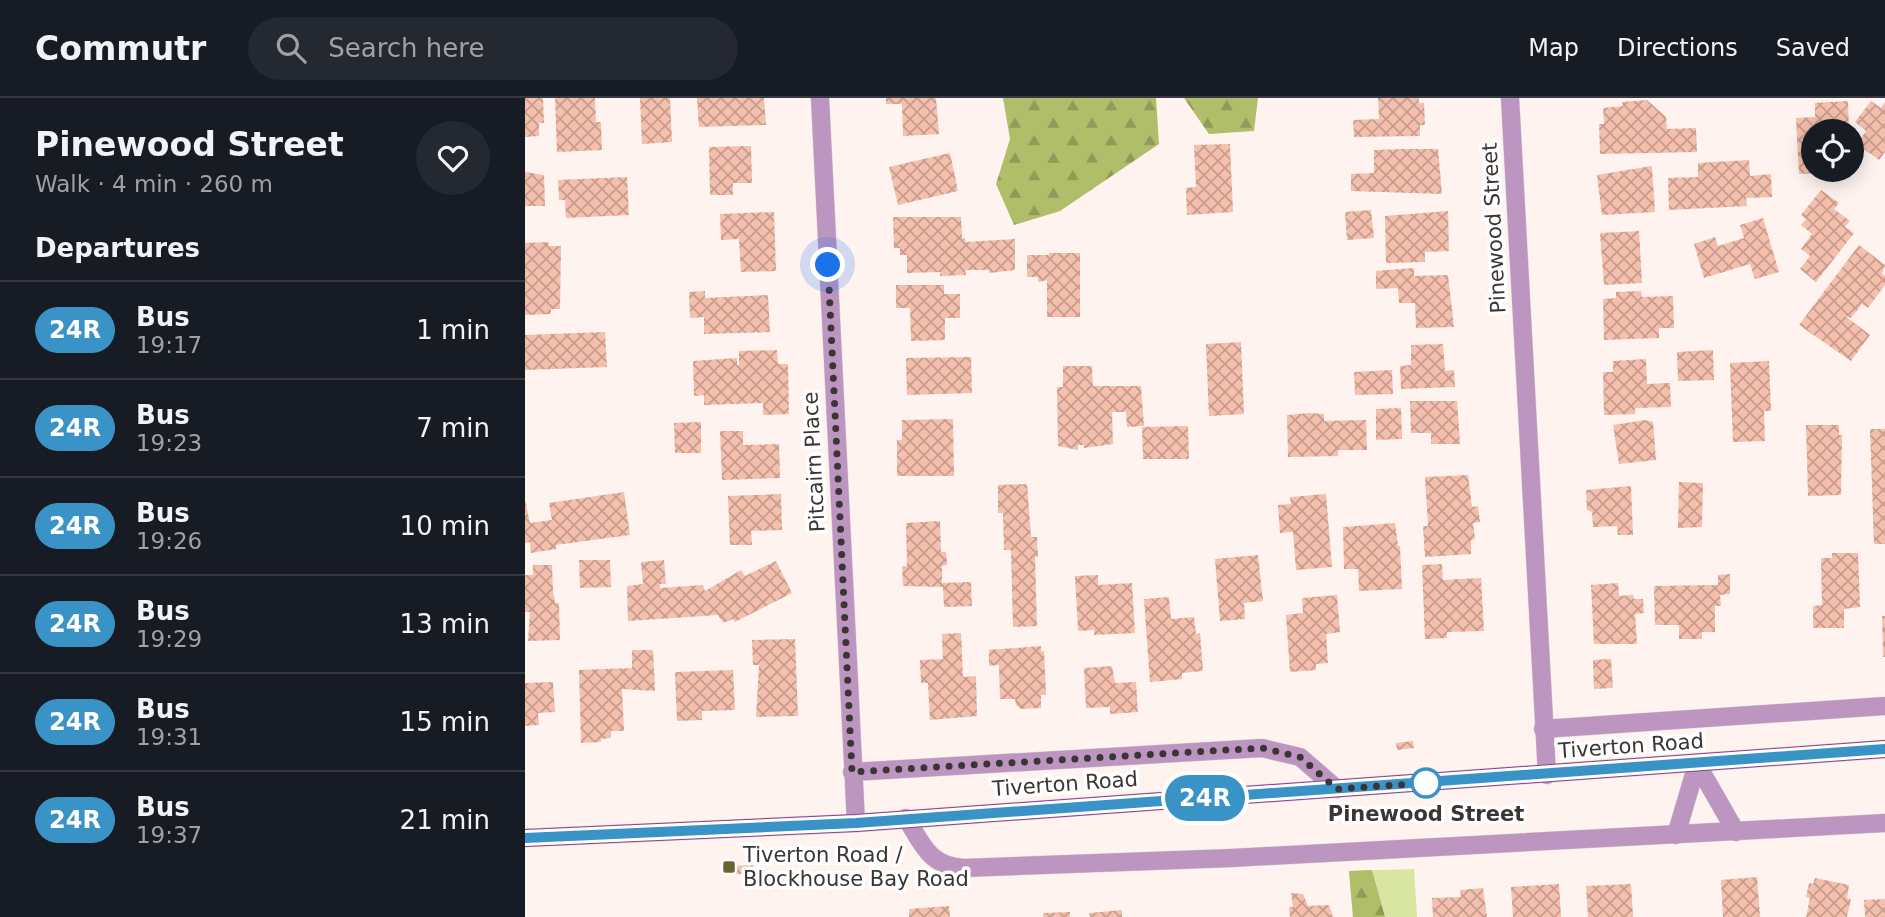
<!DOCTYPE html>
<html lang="en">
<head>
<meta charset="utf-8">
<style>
	:root { --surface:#171b24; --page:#242831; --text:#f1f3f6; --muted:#9ea1a6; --line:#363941 }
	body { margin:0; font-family:"DejaVu Sans",sans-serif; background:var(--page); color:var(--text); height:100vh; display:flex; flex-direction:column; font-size:26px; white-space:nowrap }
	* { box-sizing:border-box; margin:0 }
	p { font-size:23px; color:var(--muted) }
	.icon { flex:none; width:38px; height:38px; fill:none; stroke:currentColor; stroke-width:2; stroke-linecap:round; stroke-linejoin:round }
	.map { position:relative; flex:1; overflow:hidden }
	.panel { display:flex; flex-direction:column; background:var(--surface); width:525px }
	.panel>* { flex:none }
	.badge { padding:0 14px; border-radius:23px; font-size:24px; line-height:46px }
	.fabs { position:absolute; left:1276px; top:21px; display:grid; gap:14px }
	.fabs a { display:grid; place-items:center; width:63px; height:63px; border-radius:50%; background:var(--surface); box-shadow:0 4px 18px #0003; font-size:35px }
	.you { position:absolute; width:35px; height:35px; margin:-18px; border:5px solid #fff; border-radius:50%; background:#1a73e8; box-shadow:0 0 0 10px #1a73e833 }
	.map>.badge { position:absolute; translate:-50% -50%; box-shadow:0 0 0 4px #fff }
	h2 { padding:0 35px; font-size:26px; line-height:63px }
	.round { display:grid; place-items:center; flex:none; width:74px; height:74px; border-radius:37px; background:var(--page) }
	.overview { display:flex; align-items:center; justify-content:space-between; height:119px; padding:0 35px }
	h1 { font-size:33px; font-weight:700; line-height:52px }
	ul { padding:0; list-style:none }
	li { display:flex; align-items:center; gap:21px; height:98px; padding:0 35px; border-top:2px solid var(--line) }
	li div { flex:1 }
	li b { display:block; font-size:26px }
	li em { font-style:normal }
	li .badge { min-width:77px; font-weight:700; text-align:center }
	header { display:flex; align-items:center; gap:42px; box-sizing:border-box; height:98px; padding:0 35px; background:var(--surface); border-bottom:2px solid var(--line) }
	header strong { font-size:33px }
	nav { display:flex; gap:38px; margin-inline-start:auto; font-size:24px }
	.search { width:490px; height:63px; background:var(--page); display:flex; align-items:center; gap:18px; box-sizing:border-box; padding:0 24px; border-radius:38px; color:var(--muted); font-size:26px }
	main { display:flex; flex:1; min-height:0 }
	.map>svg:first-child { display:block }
	.green { fill:#d9e5a3 }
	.forest { fill:url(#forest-firs) }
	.building { fill:url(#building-cross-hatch) }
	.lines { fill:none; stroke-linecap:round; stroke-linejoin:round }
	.service-casing { stroke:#dbd1ce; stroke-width:19 }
	.minor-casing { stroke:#dbd1ce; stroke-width:19 }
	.primary-casing { stroke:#dbd1ce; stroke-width:19 }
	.service { stroke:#bd95c1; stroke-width:18 }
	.minor { stroke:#bd95c1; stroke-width:18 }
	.primary { stroke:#884091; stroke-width:18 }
	.line-casing { stroke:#fff; stroke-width:16 }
	.line { stroke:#3a93c7; stroke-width:10 }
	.walk { stroke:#3b3635; stroke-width:7; stroke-dasharray:0 12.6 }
	.stop-dot { fill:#fff; stroke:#3a93c7; stroke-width:3.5 }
	.poi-dot { fill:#6b622f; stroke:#fff; stroke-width:2.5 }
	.labels { text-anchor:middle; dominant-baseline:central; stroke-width:7; stroke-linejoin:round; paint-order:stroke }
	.street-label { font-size:21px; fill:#3b3635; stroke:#fff }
	.stop-label { font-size:21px; font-weight:bold; fill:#3b3635; stroke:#fff }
	.poi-label { font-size:21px; fill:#3b3635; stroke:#fff; text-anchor:start }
</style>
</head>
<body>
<header>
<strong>Commutr</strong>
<div class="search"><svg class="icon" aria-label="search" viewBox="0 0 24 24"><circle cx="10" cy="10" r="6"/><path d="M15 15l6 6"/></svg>Search here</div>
<nav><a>Map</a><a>Directions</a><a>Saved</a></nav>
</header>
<main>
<section class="panel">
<div class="overview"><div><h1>Pinewood Street</h1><p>Walk · 4 min · 260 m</p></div><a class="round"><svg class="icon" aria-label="heart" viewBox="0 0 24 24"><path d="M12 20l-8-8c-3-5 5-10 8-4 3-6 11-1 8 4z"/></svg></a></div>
<h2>Departures</h2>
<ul>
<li><span class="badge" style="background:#3a93c7;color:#fff">24R</span><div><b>Bus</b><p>19:17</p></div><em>1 min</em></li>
<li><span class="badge" style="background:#3a93c7;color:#fff">24R</span><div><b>Bus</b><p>19:23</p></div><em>7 min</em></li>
<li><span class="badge" style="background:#3a93c7;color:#fff">24R</span><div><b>Bus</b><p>19:26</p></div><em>10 min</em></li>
<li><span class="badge" style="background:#3a93c7;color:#fff">24R</span><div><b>Bus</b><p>19:29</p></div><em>13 min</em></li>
<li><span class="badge" style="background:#3a93c7;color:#fff">24R</span><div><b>Bus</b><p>19:31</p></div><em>15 min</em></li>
<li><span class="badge" style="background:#3a93c7;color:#fff">24R</span><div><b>Bus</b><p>19:37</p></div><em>21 min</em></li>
</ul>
</section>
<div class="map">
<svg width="1360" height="819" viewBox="0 0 1360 819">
	<defs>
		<pattern id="forest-firs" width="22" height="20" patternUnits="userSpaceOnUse" patternTransform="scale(1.75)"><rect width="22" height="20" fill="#b0be69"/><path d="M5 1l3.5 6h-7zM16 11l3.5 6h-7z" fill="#909b57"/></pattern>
		<pattern id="building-cross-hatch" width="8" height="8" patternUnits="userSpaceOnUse" patternTransform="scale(1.75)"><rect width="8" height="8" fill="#f4bfac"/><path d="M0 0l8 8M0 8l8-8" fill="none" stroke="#c79c8d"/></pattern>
	</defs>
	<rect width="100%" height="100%" fill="#fef3ef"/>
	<!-- green -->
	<path class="green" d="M889,771L892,819H828L824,773Z"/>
	<!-- forest -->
	<path class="forest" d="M478,0H631L634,46L535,113L489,127L471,86L485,41Z
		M659,0H733L729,33L684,36Z
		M847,772L860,819H828L824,773Z"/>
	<!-- building -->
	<path class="building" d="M0,0H18L19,25H14V38L0,39Z
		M30,0H70L71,24H76L77,52L32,54Z
		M115,0H145L147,44L117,46Z
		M172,0H239L241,27L174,29Z
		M361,0H411L414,36L378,38L377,6H361Z
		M853,0H894V5H899L900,27H895V38L829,39L828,22L854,21Z
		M1122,2L1141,19L1142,31L1171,30L1172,54L1075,56L1074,26H1079L1078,10L1098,8L1097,4Z
		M1323,3L1324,33H1288V72H1293V75L1274,76L1271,20L1290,19V5Z
		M1346,3L1356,10L1360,4V54L1354,62L1332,46L1341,33L1330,24Z
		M705,46L708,114L662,117L661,90L671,89L669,47Z
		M226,48L227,85H208V97H185L184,49Z
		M879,51H913L917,96L826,93V76L849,75V52Z
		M425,55L433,93L373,107L364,69Z
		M1224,62L1225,78L1246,76L1247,99L1221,100L1222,108L1144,112L1143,80L1173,79V65Z
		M1127,68L1130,114L1077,117L1072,77Z
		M0,74L19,77L20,108H0Z
		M102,79L104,117L41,120L40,102H34L33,82Z
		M1296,92L1314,105L1309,111L1325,123L1320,129L1329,135L1291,184L1275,171L1285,158L1276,151L1287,136L1276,127L1281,121L1276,117Z
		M846,112L849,140L822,142L820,114Z
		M923,113L924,153L900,154V164L861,165L860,118Z
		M249,114L251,173L216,174L214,141L196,142L195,116Z
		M368,119H436L437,140H440L441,144L490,141V172L464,175V172H440L441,177L415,178V174L382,175V157H375V150H369Z
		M1238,120L1254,174L1230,181L1225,166L1179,180L1169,146L1190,139L1193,148L1219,140L1215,127Z
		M1114,133L1117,185L1079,187L1075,135Z
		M23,144L24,148H36L35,211H26V216L0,217V145Z
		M1334,147L1360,167L1357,176L1360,178V187L1343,210L1337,206L1326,220L1319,217L1345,237L1326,263L1274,227Z
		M524,155H555V219H522V182L513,184V179H502V157H524Z
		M889,170V178L923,177L929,229L891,230L890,205H874L873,190L851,191V173Z
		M371,187H419V196H435V220H420V242L386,243L385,210H371Z
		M180,193V200L243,197L245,234L179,236V219L165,220L164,194Z
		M1116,193L1117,199L1148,198L1149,230H1134V240L1079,242L1078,201L1091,200V194Z
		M80,234L82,269L0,272V237Z
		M716,244L719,316L684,318L681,246Z
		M918,246L920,273L929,272L930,289L876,291L875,268L886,267V247Z
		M252,252L253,266H263L264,316L238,317V305L179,307V297L169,298L168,263L212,260V267H214V253Z
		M1188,252L1189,282L1153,283L1152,254Z
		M446,259L447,295L382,297L381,260Z
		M1121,261L1122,286L1145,285L1146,309L1110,310V316L1079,317L1078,274H1088V263Z
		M1244,263L1246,313H1239L1240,343L1208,344L1205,265Z
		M538,268H567L568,288H616L619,328L602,329L601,314H587L588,346L559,350V347H553V352L533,348L532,289H538Z
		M867,272L868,296L830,297L829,274Z
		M885,303H932L935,346H906V335H886Z
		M876,310L877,341L851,342V311Z
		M784,315L799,316V323L841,322L842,352H813V358L763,359L762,317Z
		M428,321L429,378H372V342H377V322Z
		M1120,322L1128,324L1131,362L1094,366L1088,327Z
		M176,324V355H150L149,325Z
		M1281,327H1314V337H1317L1316,397L1283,398Z
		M663,328L664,361H618L617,329Z
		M1345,331H1360V446H1349Z
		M195,333H218V347L254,346L255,380L197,382Z
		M943,377L947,409L953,408L955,424L948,425L950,441L946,442V456L900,459L898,428H903L900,379Z
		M1154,384L1178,385L1177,429L1153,430Z
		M502,386L506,439H512L513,459H510L512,528L488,529L486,452H479L478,415H473V387Z
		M1106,388L1108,437H1093L1092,428L1068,429L1067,414L1062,412L1061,392Z
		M99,394L105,437L31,447V451L6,455L5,444L0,445V402L5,425L27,422L24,405Z
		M256,396L257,432L226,433L227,447H205L203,398Z
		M801,396L807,469L771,472L768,434L755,435L753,407L766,406L765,399Z
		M415,423L416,454H421L422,467L417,468V485L446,484L447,508L419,509L418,489L378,488L377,468H382L381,425Z
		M870,425L873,448H875L877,491L834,493L833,471H819L818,429Z
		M1307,455H1333L1335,509L1319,511V530H1288V508L1297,507L1296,460H1307Z
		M733,457L738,503L719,505L720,521L695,523L690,461Z
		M54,462H85L86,489L55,490Z
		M139,462L141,486H135V490L178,487L180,493L216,472L220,478L251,463L267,495L210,524L208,521L198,525L193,517L103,523L102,488L118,486L116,464Z
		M917,466L918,482L956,480L959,533L922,534V540L900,541L897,467Z
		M8,467H27L28,493L30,505H34L35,542L3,543L5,514H0V477H8Z
		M1205,476V496L1195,497L1196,508H1190V534H1177V541H1154V527H1130L1129,488L1193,487V477Z
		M573,477V487L607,485L610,535L569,537V532L553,533L550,478Z
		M1093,485L1094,498L1108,497L1109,501H1118L1119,515L1110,516L1112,546H1069L1066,487Z
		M812,497L815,534L801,536L803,565L791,566V572L765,574L761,517L778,515L777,500Z
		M644,499L646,521L669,519L671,536L675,535L678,573L657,575V581L625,584L619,501Z
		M1357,518H1360V559H1358Z
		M436,535L438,579L451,578L452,618L405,622L403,585H396L395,562L418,561L417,536Z
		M270,541L273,618L231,619L234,567H228L227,542Z
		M516,548V554L519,553L521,597H516V610L496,611L491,607L490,601H475L474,567L464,568V552Z
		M107,552H128L130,593L97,591L99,633H86V640L76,641V644L56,645L54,572L107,570Z
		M1086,561L1088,590L1069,591L1068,562Z
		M587,568L590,585L611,584L613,614L585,616V609L561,610L559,570Z
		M208,572L210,612L177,613V622L152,623L150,574Z
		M28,584L30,614L13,615L14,627L0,628V585Z
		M888,643L889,650L872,652L871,645Z
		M228,767L229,776H210V768Z
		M1232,779L1235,819H1198L1196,782Z
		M1290,780L1324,787L1322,800L1326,801L1322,819H1281L1285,800L1281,799L1284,785L1288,786Z
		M1034,786L1036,819H988L986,789Z
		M1106,786L1108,819H1063L1061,788Z
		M958,790L962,819H908L907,800L936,799L935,792Z
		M766,795L778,796L783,808L804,807L808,819H765L764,809H768Z
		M1360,801V819H1340L1339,802Z
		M424,808L425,819H384V811Z
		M597,812V819H565L564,815Z
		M545,814V819H518V815Z"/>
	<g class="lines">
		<defs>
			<path id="service" d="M1018,631L1360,608
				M1172,666L1211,734
				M327,674L737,650L775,659L812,691
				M381,720C398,747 404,768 439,770L707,760L1360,725
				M1151,737L1172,666"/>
			<path id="minor" d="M295,0L331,725
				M985,0L1022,677"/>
			<path id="primary" d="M0,740L331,725L1360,651"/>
		</defs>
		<!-- service casing -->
		<use href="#service" class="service-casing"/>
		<!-- minor casing -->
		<use href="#minor" class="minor-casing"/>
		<!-- primary casing -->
		<use href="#primary" class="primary-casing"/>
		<!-- service -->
		<use href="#service" class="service"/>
		<!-- minor -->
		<use href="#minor" class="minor"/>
		<!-- primary -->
		<use href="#primary" class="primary"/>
	</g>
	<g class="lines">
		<defs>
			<path id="line" d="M0,740L331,725L1360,651"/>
		</defs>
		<!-- line casing -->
		<use href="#line" class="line-casing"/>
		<!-- line -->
		<use href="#line" class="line"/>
		<!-- walk -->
		<path class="walk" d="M303,167L327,674L737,650L775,659L812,691L901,685"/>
	</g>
	<!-- markers -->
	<circle class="stop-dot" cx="901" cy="685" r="14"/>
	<rect class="poi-dot" x="197" y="762" width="14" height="14" rx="3.5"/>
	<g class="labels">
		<!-- street labels -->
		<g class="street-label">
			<text transform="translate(969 130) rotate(-93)">Pinewood Street</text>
			<text transform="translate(289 364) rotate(-93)">Pitcairn Place</text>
			<text transform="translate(1106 648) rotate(-4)">Tiverton Road</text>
			<text transform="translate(540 686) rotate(-4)">Tiverton Road</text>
		</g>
		<!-- stop labels -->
		<g class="stop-label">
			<text x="901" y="716">Pinewood Street</text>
		</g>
		<!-- poi labels -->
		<g class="poi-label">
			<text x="218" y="757">Tiverton Road /<tspan x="218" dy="24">Blockhouse Bay Road</tspan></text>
		</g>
	</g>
</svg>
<div class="fabs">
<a><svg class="icon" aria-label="locate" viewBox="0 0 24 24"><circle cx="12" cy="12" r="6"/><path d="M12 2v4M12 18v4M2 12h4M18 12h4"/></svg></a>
</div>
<div class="you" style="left:303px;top:167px"></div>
<b class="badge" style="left:680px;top:700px;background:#3a93c7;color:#fff">24R</b>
</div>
</main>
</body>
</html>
